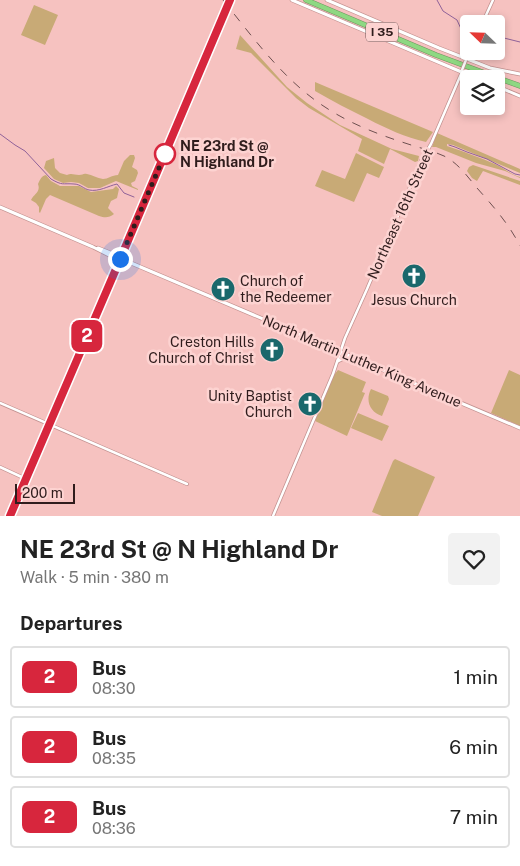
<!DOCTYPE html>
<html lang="en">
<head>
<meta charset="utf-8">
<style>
	:root { --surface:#fff; --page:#f2f2f2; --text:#222; --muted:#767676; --line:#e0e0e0 }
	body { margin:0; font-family:"Public Sans",sans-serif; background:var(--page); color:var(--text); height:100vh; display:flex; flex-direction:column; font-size:19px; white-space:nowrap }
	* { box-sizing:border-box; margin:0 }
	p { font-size:16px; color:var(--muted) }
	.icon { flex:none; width:28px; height:28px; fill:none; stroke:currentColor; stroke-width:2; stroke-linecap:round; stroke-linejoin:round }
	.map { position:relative; height:516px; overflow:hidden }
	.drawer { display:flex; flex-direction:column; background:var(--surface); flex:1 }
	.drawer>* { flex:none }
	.badge { padding:0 10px; border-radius:8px; font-size:18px; line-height:32px }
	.needle { width:32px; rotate:293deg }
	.fabs { position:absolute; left:460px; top:15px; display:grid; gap:10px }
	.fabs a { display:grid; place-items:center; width:45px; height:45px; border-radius:5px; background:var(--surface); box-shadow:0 2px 8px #0003; font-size:25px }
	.scale { position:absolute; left:15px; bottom:12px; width:60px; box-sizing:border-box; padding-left:5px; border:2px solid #2f1c1c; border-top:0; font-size:14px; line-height:18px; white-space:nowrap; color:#2f1c1c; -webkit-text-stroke:4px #fdd3d1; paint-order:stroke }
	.you { position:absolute; width:25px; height:25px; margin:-12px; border:4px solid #fff; border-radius:50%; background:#1a73e8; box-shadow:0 0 0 8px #1a73e833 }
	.map>.badge { position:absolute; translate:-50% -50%; box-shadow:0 0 0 2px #fff }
	h2 { padding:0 20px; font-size:19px; line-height:45px }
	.round { display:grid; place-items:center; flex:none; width:52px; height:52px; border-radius:5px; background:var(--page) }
	.headline { display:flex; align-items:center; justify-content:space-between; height:85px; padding:0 20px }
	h1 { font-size:24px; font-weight:700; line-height:38px }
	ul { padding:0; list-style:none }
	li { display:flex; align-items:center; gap:15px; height:62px; margin:0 10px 8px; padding:0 10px; border:2px solid var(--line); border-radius:5px }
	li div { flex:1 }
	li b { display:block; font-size:19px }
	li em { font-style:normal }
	li .badge { min-width:55px; font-weight:700; text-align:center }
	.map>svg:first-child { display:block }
	.green { fill:#c8aa76 }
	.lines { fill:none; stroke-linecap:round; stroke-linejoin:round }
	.stream { stroke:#906299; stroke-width:1 }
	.tertiary-casing { stroke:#c39290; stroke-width:4 }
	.secondary-casing { stroke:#c39290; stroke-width:4.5 }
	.primary-casing { stroke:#6d965e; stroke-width:5 }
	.motorway-casing { stroke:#6d965e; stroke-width:5.5 }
	.tertiary { stroke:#fff; stroke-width:2.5 }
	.secondary { stroke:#fff; stroke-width:3 }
	.primary { stroke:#bbe8b4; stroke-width:4 }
	.motorway { stroke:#8ed882; stroke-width:4.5 }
	.rail { stroke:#6e5050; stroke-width:1; stroke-dasharray:9 9; stroke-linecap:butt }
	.tertiary-bridge-casing { stroke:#c39290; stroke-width:4; stroke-linecap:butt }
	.primary-bridge-casing { stroke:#6d965e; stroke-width:5; stroke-linecap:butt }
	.tertiary-bridge { stroke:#fff; stroke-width:2.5 }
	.primary-bridge { stroke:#bbe8b4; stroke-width:4 }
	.line-casing { stroke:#fff; stroke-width:11 }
	.line { stroke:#d7263d; stroke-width:8 }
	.walk { stroke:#2f1c1c; stroke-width:5; stroke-dasharray:0 9 }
	.stop-dot { fill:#fff; stroke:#d7263d; stroke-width:2.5 }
	.labels { text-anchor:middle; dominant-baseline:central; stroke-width:5; stroke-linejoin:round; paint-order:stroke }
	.shield { fill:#fdd3d1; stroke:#6d5352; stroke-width:1 }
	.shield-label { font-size:12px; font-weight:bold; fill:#2f1c1c }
	.stop-label { font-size:14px; font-weight:bold; fill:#2f1c1c; stroke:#fdd3d1; text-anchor:start }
	.street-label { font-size:14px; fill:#2f1c1c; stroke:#fdd3d1 }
	.poi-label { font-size:14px; fill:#2f1c1c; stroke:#fdd3d1; text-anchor:end }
</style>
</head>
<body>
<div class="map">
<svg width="520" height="516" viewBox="0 0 520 516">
	<rect width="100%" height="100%" fill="#f6c2c0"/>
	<!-- green -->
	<path class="green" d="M34,5L58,15L45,45L21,35Z
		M240,35L287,87L307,103L340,125L392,149L419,156L418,161L415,162L390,149L384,164L358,151L362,139L309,108L296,98L251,53L236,49Z
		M315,82L433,132L426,142C405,137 387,129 368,119C350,110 332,101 315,91Z
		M437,133L520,169V173L453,145L447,144V146C462,151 481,158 495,164C504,168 511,175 520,177V178L505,171L476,163L436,147H432Z
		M356,153L384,167L379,178L367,173L354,202L315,186L322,170L345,179Z
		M130,155H134L135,158L132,167L137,170L138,173L135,181L131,183L132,186L138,189V190L116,181L100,188H88L79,183L71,182L63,183L54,179L44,168L46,161L54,158L55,168L60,173L67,175C72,173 74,175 79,175C83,175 83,173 87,174C92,175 97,178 103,179C108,179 112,175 118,175L124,161Z
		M473,165L520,181V185L483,171L477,181L472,178L467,171L469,167Z
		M46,175L51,181L60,186H79L91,192L113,189L116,186L119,189L117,198L111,201L108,208L114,214C109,218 105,218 99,216L50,195L46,199L40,213L39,212V207L36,203L31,200C34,194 41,192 38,184C40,180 41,176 46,175Z
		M338,370L366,382L362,392L365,393L347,436L315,421L334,375Z
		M509,370L520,375V426L491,413Z
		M371,389L388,396L389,399L382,416C370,412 365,401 371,389Z
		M358,413L389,426L382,441L351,428Z
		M395,459L435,477L418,516H382L372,512L393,461Z"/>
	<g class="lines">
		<!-- stream -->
		<path class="stream" d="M437,0L443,11L457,20L462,31L465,34L469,35
			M496,36L520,42
			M0,134L15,145L25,151L51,179C63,186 62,183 74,184C80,184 84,189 89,190C99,192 108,186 117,184L124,193L134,197
			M449,145L455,147L467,152L487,159L515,174L520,175"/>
		<defs>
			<path id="tertiary" d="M482,24L493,0
				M467,59L470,51
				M0,403L187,484
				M0,467L26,479
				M273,516L333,374L345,338L367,289L421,161L431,144L462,72"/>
			<path id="secondary" d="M292,0L478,79
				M327,0L439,48L480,64L490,68L520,74
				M496,86L520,96
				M0,207L93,247L117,259L124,260L520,428
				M98,248L118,256L120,259
				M338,361L348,356"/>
			<path id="primary" d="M10,516L119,262L224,12"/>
			<path id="motorway" d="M306,0L436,55L520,86"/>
		</defs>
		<!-- tertiary casing -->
		<use href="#tertiary" class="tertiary-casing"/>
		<!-- secondary casing -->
		<use href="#secondary" class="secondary-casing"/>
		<!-- primary casing -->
		<use href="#primary" class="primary-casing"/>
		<!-- motorway casing -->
		<use href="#motorway" class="motorway-casing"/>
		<!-- tertiary -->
		<use href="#tertiary" class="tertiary"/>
		<!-- secondary -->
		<use href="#secondary" class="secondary"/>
		<!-- primary -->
		<use href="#primary" class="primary"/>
		<!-- motorway -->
		<use href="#motorway" class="motorway"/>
		<!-- rail -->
		<path class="rail" d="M223,0C255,40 285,82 328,109C353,125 380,135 408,144C420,148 433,151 444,156C458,163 467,176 477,188C493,206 509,224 520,246"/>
		<defs>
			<path id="tertiary-bridge" d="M462,70L466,60"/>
			<path id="primary-bridge" d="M224,12L230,0"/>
		</defs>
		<!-- tertiary-bridge casing -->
		<use href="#tertiary-bridge" class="tertiary-bridge-casing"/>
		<!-- primary-bridge casing -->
		<use href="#primary-bridge" class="primary-bridge-casing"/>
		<!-- tertiary-bridge -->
		<use href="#tertiary-bridge" class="tertiary-bridge"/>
		<!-- primary-bridge -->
		<use href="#primary-bridge" class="primary-bridge"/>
	</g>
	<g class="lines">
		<defs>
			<path id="line" d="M10,516L113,276L230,0"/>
		</defs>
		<!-- line casing -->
		<use href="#line" class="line-casing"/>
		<!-- line -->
		<use href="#line" class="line"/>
		<!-- walk -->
		<path class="walk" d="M120,259L165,154"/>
	</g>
	<!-- icons -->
	<defs>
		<symbol id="church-disc" viewBox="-11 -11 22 22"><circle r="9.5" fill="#1a686c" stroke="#fdd3d1"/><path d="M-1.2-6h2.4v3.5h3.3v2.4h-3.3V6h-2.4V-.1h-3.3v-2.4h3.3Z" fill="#fff"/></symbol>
	</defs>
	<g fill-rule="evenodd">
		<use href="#church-disc" x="400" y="262" width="28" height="28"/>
		<use href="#church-disc" x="209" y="275" width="28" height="28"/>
		<use href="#church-disc" x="258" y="336" width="28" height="28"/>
		<use href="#church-disc" x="296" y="390" width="28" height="28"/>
	</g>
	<!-- markers -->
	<circle class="stop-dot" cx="165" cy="154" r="10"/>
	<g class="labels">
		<!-- shield labels -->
		<rect class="shield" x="366" y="22.5" width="32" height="19" rx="4"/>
		<g class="shield-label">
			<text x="382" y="32">I 35</text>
		</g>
		<!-- stop labels -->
		<g class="stop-label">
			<text x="180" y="146">NE 23rd St @<tspan x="180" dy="16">N Highland Dr</tspan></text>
		</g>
		<!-- street labels -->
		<g class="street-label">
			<text transform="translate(400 214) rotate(-66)">Northeast 16th Street</text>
			<text transform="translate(362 361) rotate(23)">North Martin Luther King Avenue</text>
		</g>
		<!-- poi labels -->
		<g class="poi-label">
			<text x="240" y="281" text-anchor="start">Church of<tspan x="240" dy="16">the Redeemer</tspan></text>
			<text x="414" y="300" text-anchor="middle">Jesus Church</text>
			<text x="254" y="342">Creston Hills<tspan x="254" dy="16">Church of Christ</tspan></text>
			<text x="292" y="396">Unity Baptist<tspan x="292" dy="16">Church</tspan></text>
		</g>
	</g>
</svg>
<div class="fabs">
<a><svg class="needle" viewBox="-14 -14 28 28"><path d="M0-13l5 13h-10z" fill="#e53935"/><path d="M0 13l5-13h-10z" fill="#767676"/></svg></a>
<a><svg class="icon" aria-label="layers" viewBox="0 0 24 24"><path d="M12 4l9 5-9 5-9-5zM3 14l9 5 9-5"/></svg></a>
</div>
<div class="scale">200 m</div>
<div class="you" style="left:120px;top:259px"></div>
<b class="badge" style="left:87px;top:336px;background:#d7263d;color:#fff">2</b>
</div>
<section class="drawer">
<div class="headline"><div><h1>NE 23rd St @ N Highland Dr</h1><p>Walk · 5 min · 380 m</p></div><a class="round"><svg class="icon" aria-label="heart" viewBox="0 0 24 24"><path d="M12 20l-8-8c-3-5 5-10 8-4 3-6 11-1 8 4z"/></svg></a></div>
<h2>Departures</h2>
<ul>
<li><span class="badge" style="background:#d7263d;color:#fff">2</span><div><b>Bus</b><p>08:30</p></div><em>1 min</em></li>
<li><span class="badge" style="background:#d7263d;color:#fff">2</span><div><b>Bus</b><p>08:35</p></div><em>6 min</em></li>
<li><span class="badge" style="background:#d7263d;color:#fff">2</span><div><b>Bus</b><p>08:36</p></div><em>7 min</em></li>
</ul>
</section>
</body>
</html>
